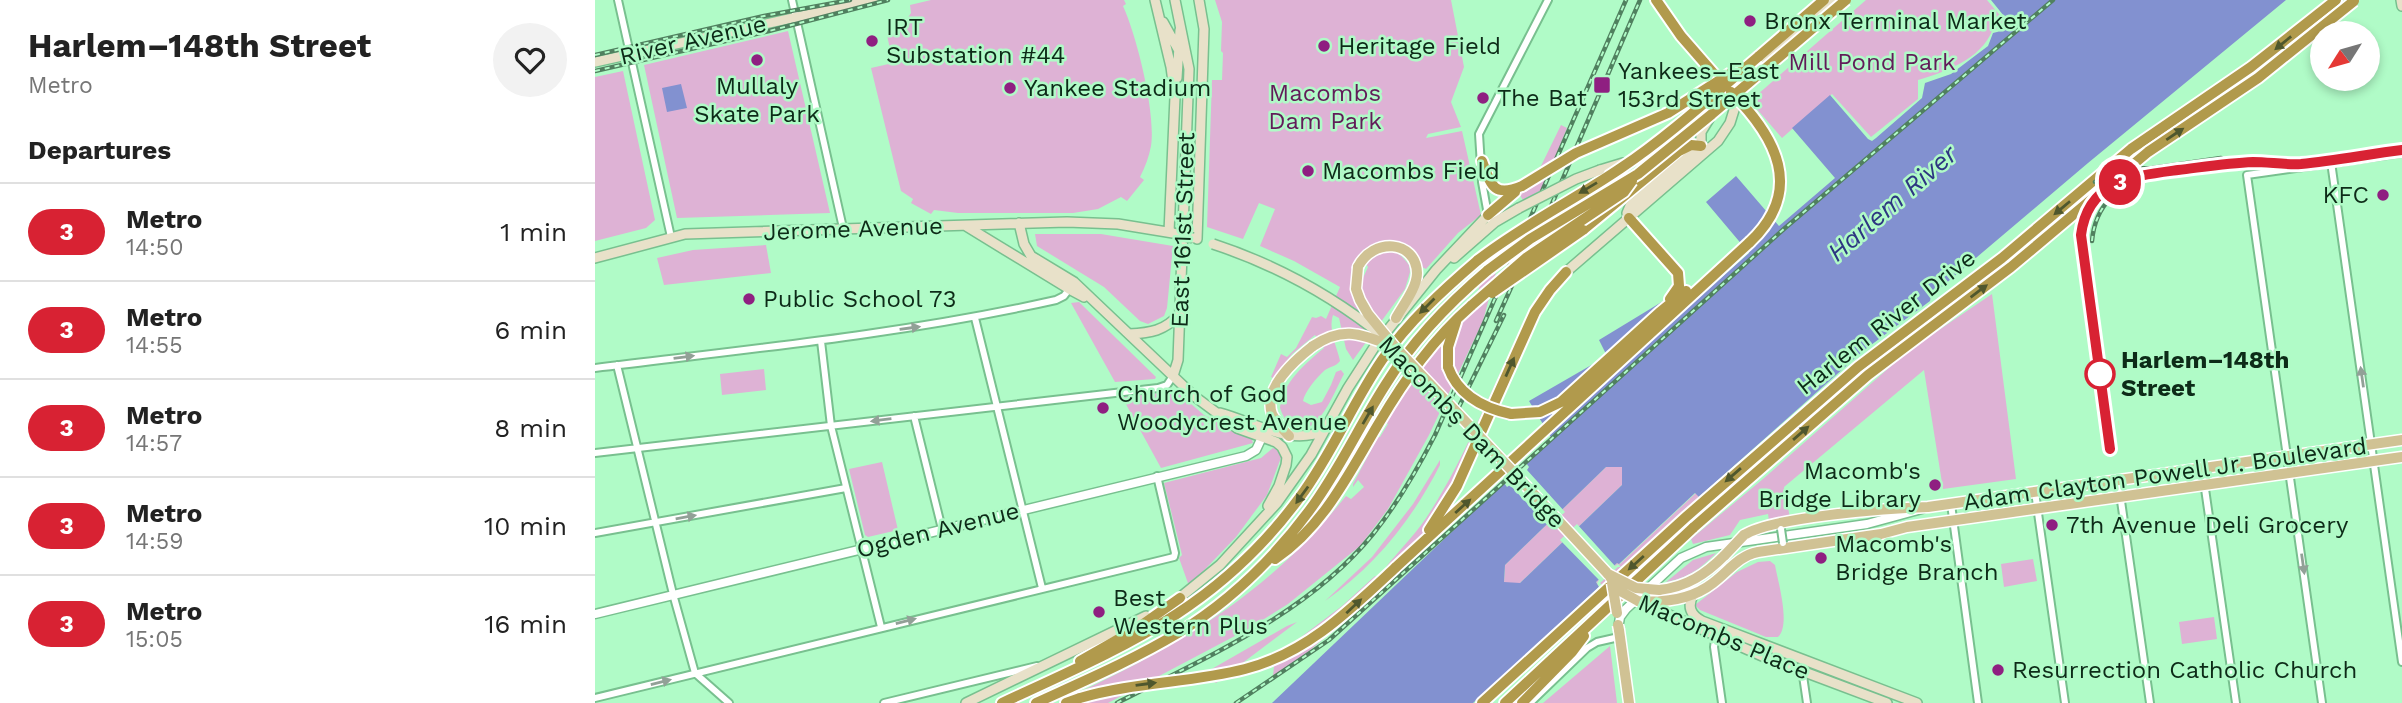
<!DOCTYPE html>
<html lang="en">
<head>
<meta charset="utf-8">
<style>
	:root { --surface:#fff; --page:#f2f2f2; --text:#222; --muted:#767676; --line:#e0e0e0 }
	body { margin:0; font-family:"Work Sans",sans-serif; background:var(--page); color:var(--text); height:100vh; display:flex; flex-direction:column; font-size:26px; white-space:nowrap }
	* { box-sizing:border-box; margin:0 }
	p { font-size:23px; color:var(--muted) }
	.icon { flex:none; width:38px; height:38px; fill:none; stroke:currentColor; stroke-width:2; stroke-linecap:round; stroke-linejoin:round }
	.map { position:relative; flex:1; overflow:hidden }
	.details { display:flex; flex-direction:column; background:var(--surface); width:595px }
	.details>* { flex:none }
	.badge { padding:0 14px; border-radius:23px; font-size:24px; line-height:46px }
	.needle { width:46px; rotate:233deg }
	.controls { position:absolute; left:1715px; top:21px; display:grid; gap:14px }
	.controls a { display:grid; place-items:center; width:70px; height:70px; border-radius:50%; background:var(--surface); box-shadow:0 4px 10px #0003; font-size:35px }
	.map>.badge { position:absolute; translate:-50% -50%; box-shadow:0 0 0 4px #fff }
	h2 { padding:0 28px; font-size:26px; line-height:63px }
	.round { display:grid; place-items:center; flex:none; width:74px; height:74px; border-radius:37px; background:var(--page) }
	.headline { display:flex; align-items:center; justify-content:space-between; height:119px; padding:0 28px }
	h1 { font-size:33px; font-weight:700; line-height:52px }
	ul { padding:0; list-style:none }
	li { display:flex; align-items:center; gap:21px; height:98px; padding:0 28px; border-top:2px solid var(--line) }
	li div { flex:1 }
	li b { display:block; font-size:26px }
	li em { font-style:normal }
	li .badge { min-width:77px; font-weight:700; text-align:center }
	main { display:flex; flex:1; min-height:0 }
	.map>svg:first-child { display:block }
	.green { fill:#deb2d5 }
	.water { fill:#8291d0; fill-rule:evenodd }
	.pier { fill:#b0fbc7 }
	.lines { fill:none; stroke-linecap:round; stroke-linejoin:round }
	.minor-casing { stroke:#78c08f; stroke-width:10 }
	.tertiary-casing { stroke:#78c08f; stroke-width:11 }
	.secondary-casing { stroke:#78c08f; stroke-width:12 }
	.primary-casing { stroke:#fff; stroke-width:13 }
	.motorway-casing { stroke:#fff; stroke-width:14 }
	.minor { stroke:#fff; stroke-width:6 }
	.tertiary { stroke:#fff; stroke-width:8 }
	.secondary { stroke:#e8e1c9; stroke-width:9 }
	.primary { stroke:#d0c294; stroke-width:10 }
	.motorway { stroke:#b19a4c; stroke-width:10 }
	.rail-casing { stroke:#50805f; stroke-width:4.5 }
	.rail { stroke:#b0fbc7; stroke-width:2; stroke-dasharray:5; stroke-linecap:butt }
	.minor-bridge-casing { stroke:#78c08f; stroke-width:10; stroke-linecap:butt }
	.secondary-bridge-casing { stroke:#78c08f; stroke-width:12; stroke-linecap:butt }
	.primary-bridge-casing { stroke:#fff; stroke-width:13; stroke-linecap:butt }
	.motorway-bridge-casing { stroke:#fff; stroke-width:14; stroke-linecap:butt }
	.minor-bridge { stroke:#fff; stroke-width:6 }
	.secondary-bridge { stroke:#e8e1c9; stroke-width:9 }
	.primary-bridge { stroke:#d0c294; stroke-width:10 }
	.motorway-bridge { stroke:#b19a4c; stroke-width:10 }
	.oneway { fill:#4f572d }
	.oneway2 { fill:#92a097 }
	.line-casing { stroke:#fff; stroke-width:16 }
	.line { stroke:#d82233; stroke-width:10 }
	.poi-dot { fill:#8f1f81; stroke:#b0fbc7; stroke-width:2.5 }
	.stop-dot { fill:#fff; stroke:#d82233; stroke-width:3.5 }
	.labels { text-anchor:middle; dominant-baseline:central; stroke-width:5; stroke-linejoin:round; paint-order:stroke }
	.poi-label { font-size:24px; fill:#0d2b18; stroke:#b0fbc7; text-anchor:start }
	.street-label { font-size:24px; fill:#0d2b18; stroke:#b0fbc7 }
	.park-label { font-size:24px; fill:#621c59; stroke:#b0fbc7 }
	.stop-label { font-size:24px; font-weight:bold; fill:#0d2b18; stroke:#b0fbc7; text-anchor:start }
	.water-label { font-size:26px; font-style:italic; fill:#2d3681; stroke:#b0fbc7 }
</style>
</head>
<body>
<main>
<section class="details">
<div class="headline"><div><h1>Harlem–148th Street</h1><p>Metro</p></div><a class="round"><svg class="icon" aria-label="heart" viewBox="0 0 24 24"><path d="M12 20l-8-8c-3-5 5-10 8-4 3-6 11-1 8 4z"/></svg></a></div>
<h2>Departures</h2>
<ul>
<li><span class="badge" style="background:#d82233;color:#fff">3</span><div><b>Metro</b><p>14:50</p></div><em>1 min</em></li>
<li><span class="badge" style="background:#d82233;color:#fff">3</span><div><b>Metro</b><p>14:55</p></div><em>6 min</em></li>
<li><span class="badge" style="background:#d82233;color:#fff">3</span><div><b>Metro</b><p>14:57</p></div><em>8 min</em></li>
<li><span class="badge" style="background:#d82233;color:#fff">3</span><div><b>Metro</b><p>14:59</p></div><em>10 min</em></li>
<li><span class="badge" style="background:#d82233;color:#fff">3</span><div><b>Metro</b><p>15:05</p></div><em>16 min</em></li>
</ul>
</section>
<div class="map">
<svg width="1807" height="703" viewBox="0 0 1807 703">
	<rect width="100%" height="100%" fill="#b0fbc7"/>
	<!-- green -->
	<path class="green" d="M336,0H529L531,4L528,6C542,37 561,113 556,146C554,157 550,167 545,177L549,180L532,201L526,197L503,209L478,213H363L339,210L336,214L316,203L318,199L306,191L276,68L298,63L292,35L303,32L316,13L315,5Z
		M620,0H856L869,67L856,102L866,127L833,134L831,138L867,131L886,215L863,233L831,269C820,264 818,252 808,245C804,242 797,241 792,242C770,243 761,257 756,277L768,278L773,267L770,262C788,249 799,244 814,265L815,272L810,289L758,360L751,349L744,318L738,315C733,331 742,346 745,361C740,367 736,366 730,370C722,377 710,391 708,401L716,405L727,402L736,385L741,372L746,370L749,374C740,390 724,435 702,428C693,425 688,417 685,408C687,383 711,363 729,348L720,335L697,354L678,378L676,377L686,354L692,357L701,348L717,317L721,318L726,316L731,319L745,287L699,261L665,246L680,209L664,203L648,239L612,227L617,80H627L628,53L626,51L627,22Z
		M1271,0H1392L1409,20L1408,27L1397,31C1386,59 1350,72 1323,80V99L1276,137L1237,94L1187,138L1155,101Z
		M193,31L235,213L82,218L49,65Z
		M28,71L60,220L51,228L0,241V77Z
		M966,125L972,128L947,190L928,200L919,186L945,168Z
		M440,234H506L578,246L572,308L569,316L553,324L545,321L509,287L442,246Z
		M171,245L176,273L69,285L62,258L98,250Z
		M901,272L888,321L834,435L793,509L765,546L693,604L655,628L513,703H476L474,697C585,645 673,594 751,496L756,499L769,487L763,480L758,487V484L783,437H785L793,424L781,417L861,313L883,291L886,282Z
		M1397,294L1421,479L1348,489L1329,370L1189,487L1195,518L1174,521L1173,514L1145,520L1135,535L1098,544L1096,539L1168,479L1313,351Z
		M484,302L561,377L560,379L520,382L476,303Z
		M922,338L923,339L859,484L831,531L797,564L791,567C805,549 823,532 835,512C870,458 893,396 922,338Z
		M169,369L171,390L127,395L125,374Z
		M581,391L609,415L656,437L658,443L566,468L527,397Z
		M678,448L683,449L687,455L672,495L641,537L594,586L584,558L587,555L569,483L666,458Z
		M845,460V465C817,520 780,566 730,601L777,557L818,504Z
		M287,462L303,530L273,537L270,535L254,469Z
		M1011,467H1028L1027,485L925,583H909L910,565Z
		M1101,493L1104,497L1004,587L1001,582L1023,562L1025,564Z
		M1121,553C1105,569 1093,578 1071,582L1098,560Z
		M1438,559L1442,581L1409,587L1406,564Z
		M1175,561L1180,565C1183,582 1196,625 1183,637H1171L1105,610L1100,605L1142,572L1163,562Z
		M780,576L787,577L751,619L713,652L678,676L679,666L693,647L747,606Z
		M1619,617L1622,639L1587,644L1584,622Z
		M702,622L621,683L608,674L692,626Z
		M1015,646L1022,703H948Z"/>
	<!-- water -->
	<path class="water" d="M1396,0H1691L1493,163L1336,296L1335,301L1268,351L1104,497L1100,493L1024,564L1022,563L1001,582L1004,587L878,703H677L907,484L957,439L934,401L1012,356L1004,340L1088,289L1099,302L1154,253L1111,202L1141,176L1184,226L1240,178L1197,128L1235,95L1273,139L1277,141L1281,138L1327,98L1330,83L1356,74L1393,46L1398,33L1410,30L1413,21ZM1011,467H1027V485L925,583L909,582L910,565Z
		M86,84L92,108L72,112L67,88Z"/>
	<!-- pier -->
	<path class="pier" d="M924,463L927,466L931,463L934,467L932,470L970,512L954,527L915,485L912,487L909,483L912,480L909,477Z
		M982,524L1020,566L1023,564L1026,567H1023L1005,583L1008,586L1006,590L1002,583L1004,580L965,540Z"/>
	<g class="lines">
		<defs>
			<path id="minor" d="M23,0L76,237
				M197,0L248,228
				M1736,162L1807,662
				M893,215L887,182L884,134L953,0
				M380,318L447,588
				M226,341L236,426L286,627
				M22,365L78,594L100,673L134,703
				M0,368C154,349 309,334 461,300L469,296L475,288
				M319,416L347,529
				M0,453L563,388L572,385L578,376
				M1607,468L1641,703
				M1523,480L1555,703
				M1440,492L1470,703
				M1356,504L1383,703
				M0,533L251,488
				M1121,633L1119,647L1127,703
				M1207,669L1212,703
				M0,698L579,557L580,553L562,476
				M289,703L442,666
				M935,703L992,648L1002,642L1024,637
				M1727,703L1652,175L1807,153"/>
			<path id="tertiary" d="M0,614L651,456L661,450L669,433
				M1023,629L1025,617L1031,609L1086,558L1111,547L1272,524L1327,509"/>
			<path id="secondary" d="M560,0L576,67L580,97L574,232
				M1806,0L1807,6
				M568,22L583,49
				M0,62L278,0
				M582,78L585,30
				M1131,97L1138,88L1240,0
				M1106,146V132L1114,119
				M1045,158L1070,145L1134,91
				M1005,170L1028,163
				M1034,218L1032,213L1035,206L1106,146
				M424,223L429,244L436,256L479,282L599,396L642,428L681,442L687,447L692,457L691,465L684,486L673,506
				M371,226L474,289L489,297
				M602,239L609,29L604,0
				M0,258L90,234L472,222L523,224L578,233
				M859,258L900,222L924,208
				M971,272L1123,141L1135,123L1149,78
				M534,334C556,333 569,331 585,314
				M578,376L583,360L594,69L580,0
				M625,413C659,422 696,447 730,430
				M1098,595C1092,607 1096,615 1107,621L1322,703
				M582,600L625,565L682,503L716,455L753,388L780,346L841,270L893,215
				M1045,602L1167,656L1292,703
				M371,703L551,616"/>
			<path id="primary" d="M763,267C778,237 821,240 822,273C822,288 808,305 801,318
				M694,436C688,429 681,422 677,414C668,388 700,360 718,346
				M921,475L1013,574
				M1149,535C1177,517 1296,508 1333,507L1807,440
				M1064,590C1092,587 1111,574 1130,555
				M1043,601C1070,603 1096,600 1118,583C1134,571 1143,556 1163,552L1286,534L1312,527L1807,457
				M1024,630L1034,703"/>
			<path id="motorway" d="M1061,0L1086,36L1120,75
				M1163,57L1229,0
				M887,161C896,185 898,198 927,186
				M893,215L920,192
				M1034,218L1083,273L1084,286L1075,299
				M988,230L1084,151L1096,145L1106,146
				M853,367V347L861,322
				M916,414L945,412L966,402L1064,313L1091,291
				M834,530L862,486L940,312L955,290L971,272
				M680,559C729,526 754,473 784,423C810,379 838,339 877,305
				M800,568L1155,242
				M485,661L541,629L585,598
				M407,703C528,647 623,609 705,497C737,454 757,404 787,360C813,322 848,290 883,260
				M441,703C489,681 538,660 583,633C634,602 679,558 714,511C744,471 764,426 791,384C818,340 854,303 893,270
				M471,703L485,698
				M887,703L1091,517L1263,367L1407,258L1536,149L1656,67L1741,0
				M910,703L1099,527
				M927,703L977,652L989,636"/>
		</defs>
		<!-- minor casing -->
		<use href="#minor" class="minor-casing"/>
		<!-- tertiary casing -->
		<use href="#tertiary" class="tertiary-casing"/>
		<!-- secondary casing -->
		<use href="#secondary" class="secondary-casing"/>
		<!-- primary casing -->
		<use href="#primary" class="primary-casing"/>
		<!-- motorway casing -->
		<use href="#motorway" class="motorway-casing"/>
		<!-- minor -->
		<use href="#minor" class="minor"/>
		<!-- tertiary -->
		<use href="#tertiary" class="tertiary"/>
		<!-- secondary -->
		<use href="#secondary" class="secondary"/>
		<!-- primary -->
		<use href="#primary" class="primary"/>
		<!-- motorway -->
		<use href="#motorway" class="motorway"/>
		<defs>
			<path id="rail" d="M0,55L169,16L255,0
				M0,71L174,31L293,0
				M1500,182L1523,169L1557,168L1626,158
				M1488,225L1494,209L1514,188
				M1497,241C1500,206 1523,183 1557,178
				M934,257L1045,0
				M901,321L934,248
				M855,425L909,315
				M522,703C611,657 713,614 778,534C803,503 822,470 840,435L1031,0
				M641,703L734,640L1190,228L1458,0"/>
		</defs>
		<!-- rail casing -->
		<use href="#rail" class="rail-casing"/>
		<!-- rail -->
		<use href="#rail" class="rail"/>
		<defs>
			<path id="minor-bridge" d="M1186,529L1188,543"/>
			<path id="secondary-bridge" d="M924,208L981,179L1005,170
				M578,233L598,238
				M618,244C682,265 738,296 790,338"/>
			<path id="primary-bridge" d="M763,267L761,289L765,300L773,314L800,347L921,475
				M718,346C750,325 767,335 800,347
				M1130,555L1149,535
				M1013,574L1041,588L1064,590
				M1015,577L1027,592L1043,601
				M1017,583L1022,613
				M1023,625L1024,630"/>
			<path id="motorway-bridge" d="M1136,92C1181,137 1210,190 1155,242
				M927,186L981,153L1073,113L1136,73
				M883,260C928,225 979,200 1026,168C1075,135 1118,95 1163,57
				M893,270L935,239L1043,174L1117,114L1251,0
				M897,293L988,230
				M877,305L931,258L1029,192L1037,181
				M853,367C863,395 888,408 916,414
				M1099,527L1273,375L1416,267L1553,152L1663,78L1759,1
				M485,698C539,682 595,683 650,669C712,653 755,610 800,568"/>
		</defs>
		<!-- minor-bridge casing -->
		<use href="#minor-bridge" class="minor-bridge-casing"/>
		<!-- secondary-bridge casing -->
		<use href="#secondary-bridge" class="secondary-bridge-casing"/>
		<!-- primary-bridge casing -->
		<use href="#primary-bridge" class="primary-bridge-casing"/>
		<!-- motorway-bridge casing -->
		<use href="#motorway-bridge" class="motorway-bridge-casing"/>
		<!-- minor-bridge -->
		<use href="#minor-bridge" class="minor-bridge"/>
		<!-- secondary-bridge -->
		<use href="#secondary-bridge" class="secondary-bridge"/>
		<!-- primary-bridge -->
		<use href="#primary-bridge" class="primary-bridge"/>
		<!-- motorway-bridge -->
		<use href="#motorway-bridge" class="motorway-bridge"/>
	</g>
	<!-- one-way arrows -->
	<defs><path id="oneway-solid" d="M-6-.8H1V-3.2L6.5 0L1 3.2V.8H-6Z" transform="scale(1.75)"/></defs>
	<g class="oneway">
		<use href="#oneway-solid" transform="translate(1688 43) rotate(141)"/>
		<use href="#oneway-solid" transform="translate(1580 134) rotate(-34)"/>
		<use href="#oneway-solid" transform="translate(993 188) rotate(149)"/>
		<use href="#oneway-solid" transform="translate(1467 208) rotate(140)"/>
		<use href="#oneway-solid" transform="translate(1384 291) rotate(-37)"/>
		<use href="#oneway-solid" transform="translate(832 306) rotate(135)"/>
		<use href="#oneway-solid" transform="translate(915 367) rotate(-66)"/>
		<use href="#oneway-solid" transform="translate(773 415) rotate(-60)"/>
		<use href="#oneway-solid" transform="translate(1206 433) rotate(-41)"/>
		<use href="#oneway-solid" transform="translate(1138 475) rotate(139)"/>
		<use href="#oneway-solid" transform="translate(707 495) rotate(126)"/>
		<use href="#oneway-solid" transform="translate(868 506) rotate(-42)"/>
		<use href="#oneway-solid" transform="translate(1041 563) rotate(138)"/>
		<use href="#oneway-solid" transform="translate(759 606) rotate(-43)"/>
		<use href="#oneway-solid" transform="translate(551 684) rotate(-8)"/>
	</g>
	<g class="oneway2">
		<use href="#oneway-solid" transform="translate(315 328) rotate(-8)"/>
		<use href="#oneway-solid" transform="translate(89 357) rotate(-7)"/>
		<use href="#oneway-solid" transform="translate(1767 377) rotate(-98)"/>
		<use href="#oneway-solid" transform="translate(286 420) rotate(173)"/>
		<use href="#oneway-solid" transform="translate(91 517) rotate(-10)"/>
		<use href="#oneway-solid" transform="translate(1708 564) rotate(82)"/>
		<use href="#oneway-solid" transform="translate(311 621) rotate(-14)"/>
		<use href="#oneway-solid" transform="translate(66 682) rotate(-14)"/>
	</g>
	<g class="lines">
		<defs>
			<path id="line" d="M1515,449L1486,235C1493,180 1538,176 1583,170C1608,167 1633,163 1658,162C1674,162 1690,165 1706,164C1740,161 1774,154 1807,150"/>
		</defs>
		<!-- line casing -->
		<use href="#line" class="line-casing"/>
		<!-- line -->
		<use href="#line" class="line"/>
	</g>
	<!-- markers -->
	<g class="poi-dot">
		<circle cx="1155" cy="21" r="7"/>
		<circle cx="277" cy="41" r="7"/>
		<circle cx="729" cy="46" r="7"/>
		<circle cx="162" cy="60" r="7"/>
		<rect x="998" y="76" width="18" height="18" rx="3.5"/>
		<circle cx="415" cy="88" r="7"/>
		<circle cx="888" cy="98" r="7"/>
		<circle cx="713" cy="171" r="7"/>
		<circle cx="1788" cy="195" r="7"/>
		<circle cx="154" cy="299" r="7"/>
		<circle cx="508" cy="408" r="7"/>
		<circle cx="1340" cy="485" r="7"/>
		<circle cx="1457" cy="525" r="7"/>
		<circle cx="1226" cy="558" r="7"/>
		<circle cx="504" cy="612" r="7"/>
		<circle cx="1403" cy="670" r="7"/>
	</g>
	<circle class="stop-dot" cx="1505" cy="374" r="14"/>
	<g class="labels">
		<!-- poi labels -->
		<g class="poi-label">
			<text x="1169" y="21">Bronx Terminal Market</text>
			<text x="291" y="27">IRT<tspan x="291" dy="28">Substation #44</tspan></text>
			<text x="743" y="46">Heritage Field</text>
			<text x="1023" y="71">Yankees–East<tspan x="1023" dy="28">153rd Street</tspan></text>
			<text x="162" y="86" text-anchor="middle">Mullaly<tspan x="162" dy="28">Skate Park</tspan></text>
			<text x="429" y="88">Yankee Stadium</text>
			<text x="902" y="98">The Bat</text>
			<text x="727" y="171">Macombs Field</text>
			<text x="1774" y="195" text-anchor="end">KFC</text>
			<text x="168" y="299">Public School 73</text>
			<text x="522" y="394">Church of God<tspan x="522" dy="28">Woodycrest Avenue</tspan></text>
			<text x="1326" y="471" text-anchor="end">Macomb's<tspan x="1326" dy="28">Bridge Library</tspan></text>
			<text x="1471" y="525">7th Avenue Deli Grocery</text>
			<text x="1240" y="544">Macomb's<tspan x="1240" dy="28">Bridge Branch</tspan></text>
			<text x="518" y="598">Best<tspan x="518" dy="28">Western Plus</tspan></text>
			<text x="1417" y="670">Resurrection Catholic Church</text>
		</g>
		<!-- street labels -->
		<g class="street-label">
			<text transform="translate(98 40) rotate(-13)">River Avenue</text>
			<text transform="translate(258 229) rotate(-2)">Jerome Avenue</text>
			<text transform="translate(588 230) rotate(-88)">East 161st Street</text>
			<text transform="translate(1291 322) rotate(-38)">Harlem River Drive</text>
			<text transform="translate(877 432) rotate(46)">Macombs Dam Bridge</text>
			<text transform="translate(1570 474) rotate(-8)">Adam Clayton Powell Jr. Boulevard</text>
			<text transform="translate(343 530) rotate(-14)">Ogden Avenue</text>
			<text transform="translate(1129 637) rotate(23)">Macombs Place</text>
		</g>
		<!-- park labels -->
		<g class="park-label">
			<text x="1277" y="62">Mill Pond Park</text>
			<text x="730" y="93">Macombs<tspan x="730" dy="28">Dam Park</tspan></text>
		</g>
		<!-- stop labels -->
		<g class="stop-label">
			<text x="1526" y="360">Harlem–148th<tspan x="1526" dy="28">Street</tspan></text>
		</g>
		<!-- water labels -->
		<g class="water-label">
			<text transform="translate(1297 203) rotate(-41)">Harlem River</text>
		</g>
	</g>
</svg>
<div class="controls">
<a><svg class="needle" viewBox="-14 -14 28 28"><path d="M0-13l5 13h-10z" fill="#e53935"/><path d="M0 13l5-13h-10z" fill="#767676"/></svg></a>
</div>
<b class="badge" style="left:1525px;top:182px;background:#d82233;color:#fff">3</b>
</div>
</main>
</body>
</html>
